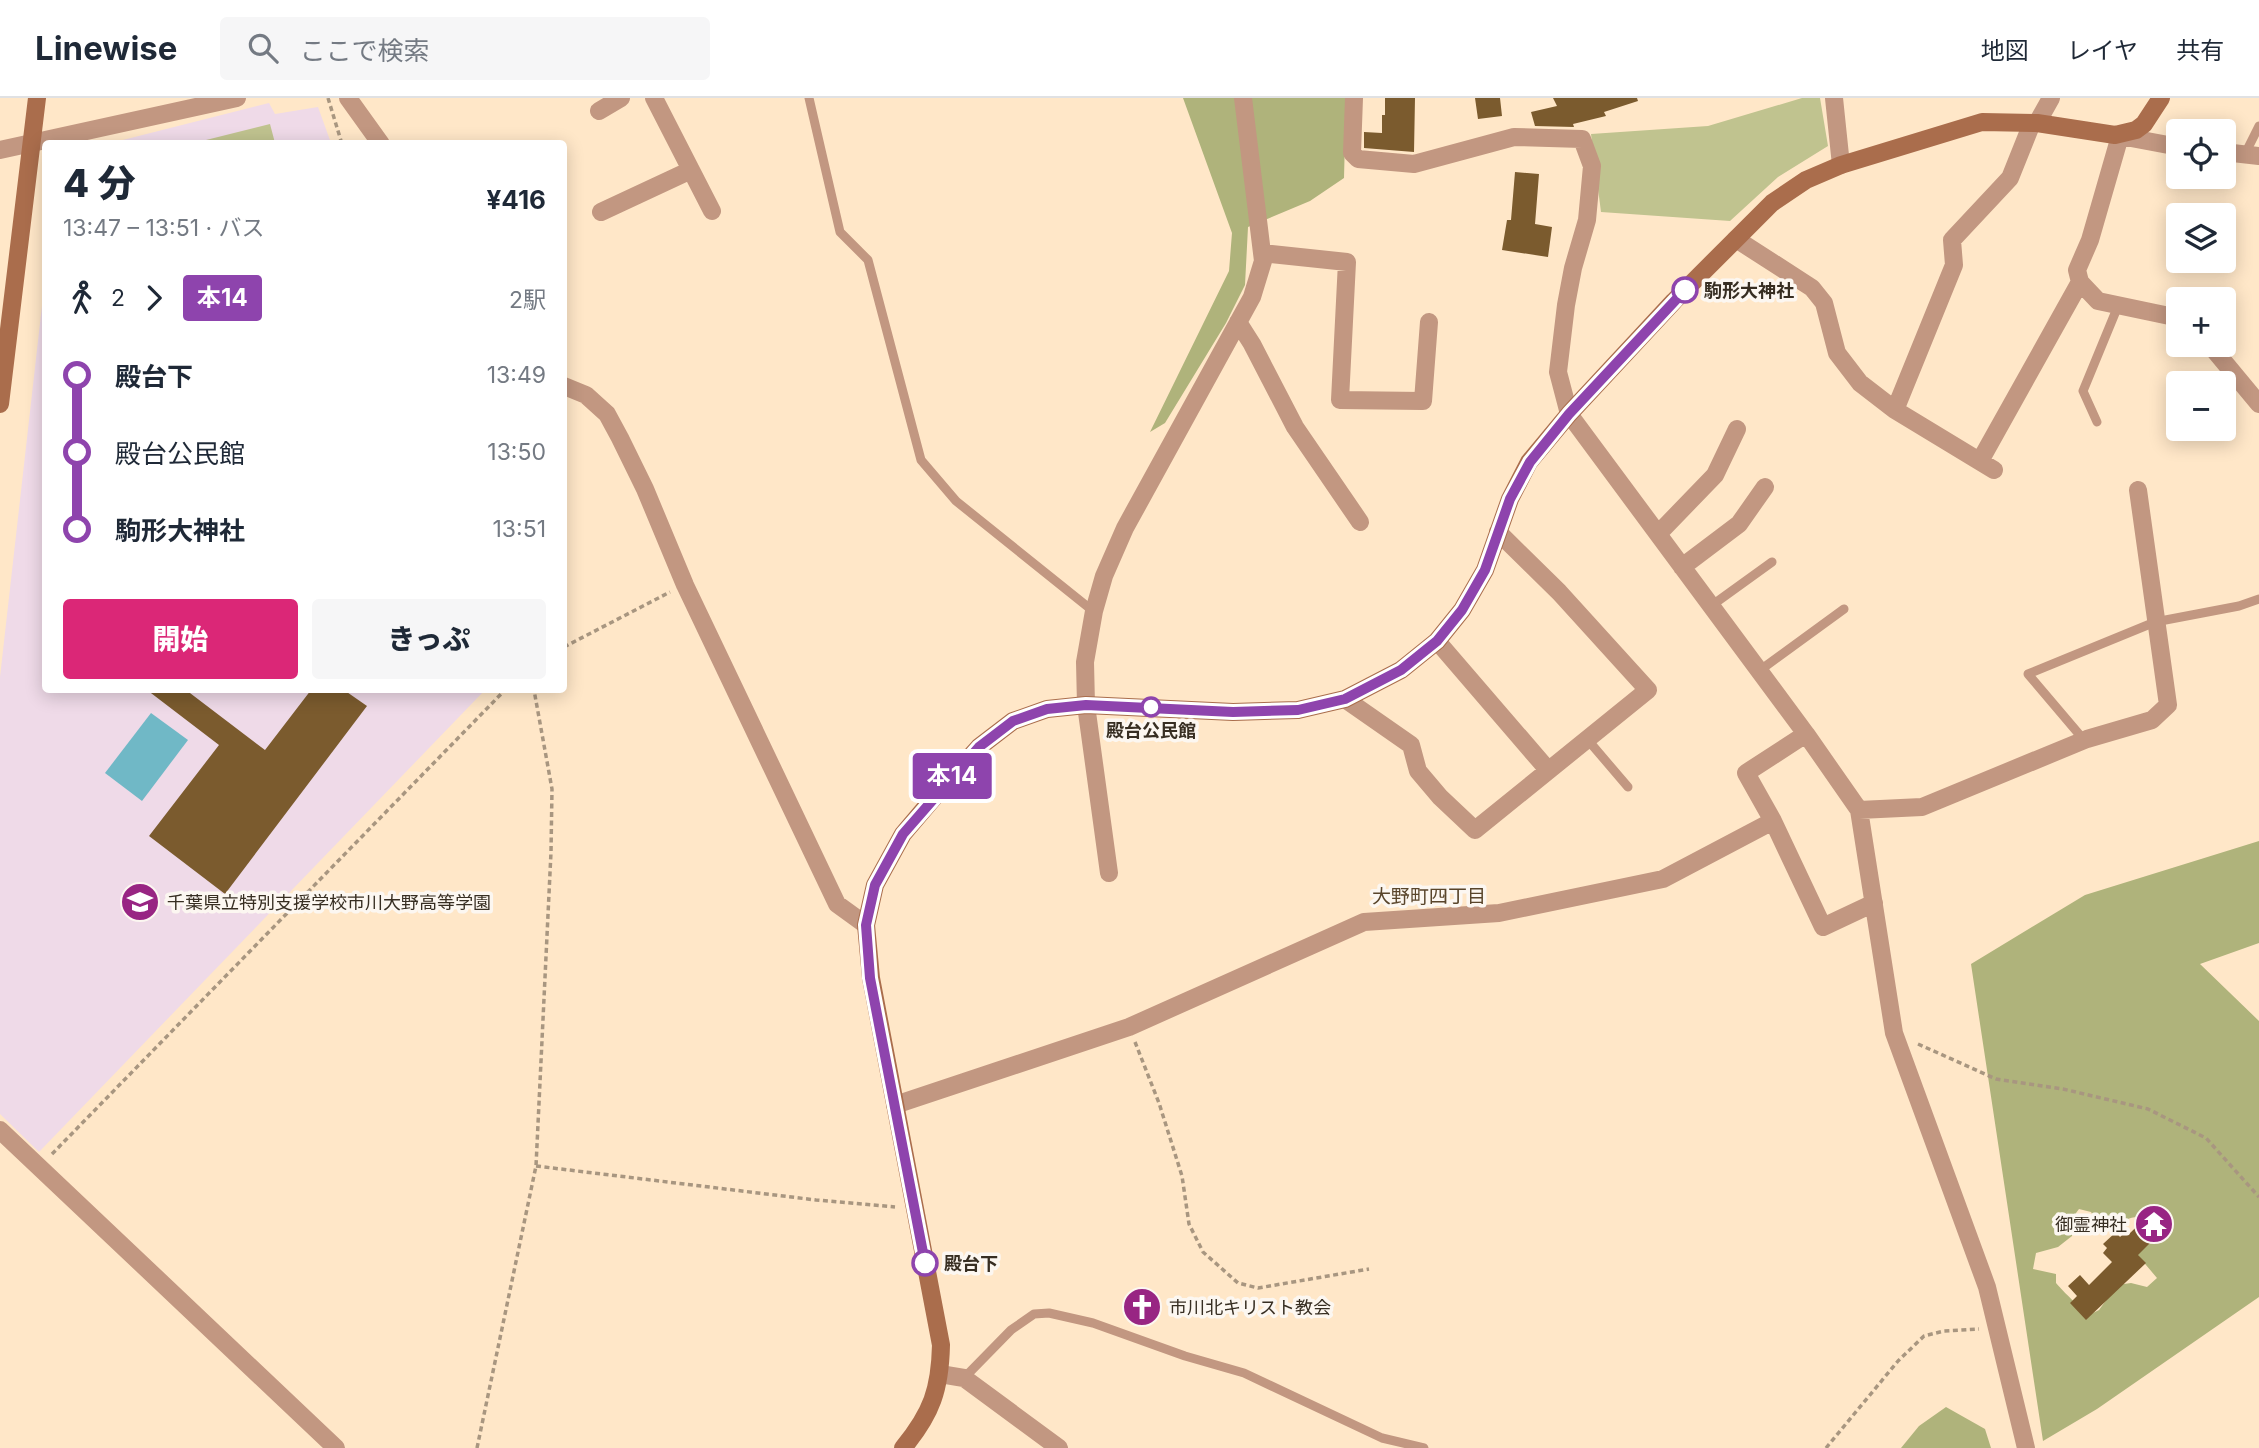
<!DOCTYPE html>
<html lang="ja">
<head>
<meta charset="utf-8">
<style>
	:root { --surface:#fff; --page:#f6f6f7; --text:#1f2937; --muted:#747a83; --line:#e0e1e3; --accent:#db2777 }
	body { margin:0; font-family:Inter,"Noto Sans JP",sans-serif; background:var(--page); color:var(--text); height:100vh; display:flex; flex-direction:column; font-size:26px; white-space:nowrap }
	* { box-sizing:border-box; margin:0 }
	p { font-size:23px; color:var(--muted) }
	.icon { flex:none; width:38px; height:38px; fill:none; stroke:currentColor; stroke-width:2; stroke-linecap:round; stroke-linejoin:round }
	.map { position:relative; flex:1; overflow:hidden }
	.sheet { position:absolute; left:42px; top:42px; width:525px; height:553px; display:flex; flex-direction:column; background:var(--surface); border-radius:7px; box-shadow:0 4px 18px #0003 }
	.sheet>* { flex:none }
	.badge { padding:0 14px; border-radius:5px; font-size:24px; line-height:46px }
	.controls { position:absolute; left:2166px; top:21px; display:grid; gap:14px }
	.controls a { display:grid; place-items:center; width:70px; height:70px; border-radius:7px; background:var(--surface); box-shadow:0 4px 18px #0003; font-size:35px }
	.map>.badge { position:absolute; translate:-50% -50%; box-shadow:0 0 0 4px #fff }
	.legs { display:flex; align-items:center; gap:10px; height:77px; padding:0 21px; font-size:23px }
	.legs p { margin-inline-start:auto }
	.overview { display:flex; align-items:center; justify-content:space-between; height:119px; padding:0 21px }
	h1 { font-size:38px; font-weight:800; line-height:52px }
	.button { display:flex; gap:14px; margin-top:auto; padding:14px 21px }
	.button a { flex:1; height:80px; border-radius:7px; background:var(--accent); color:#fff; font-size:28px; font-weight:800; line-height:80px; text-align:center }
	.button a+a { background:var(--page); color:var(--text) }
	ul { padding:0 21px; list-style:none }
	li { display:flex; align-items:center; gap:24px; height:77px; font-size:26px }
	li i { display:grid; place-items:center; width:10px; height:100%; margin:0 9px; background:currentColor }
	li i::after { content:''; width:18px; height:18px; margin:-9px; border:5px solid; border-radius:50%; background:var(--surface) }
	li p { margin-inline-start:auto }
	li:first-child i { background:linear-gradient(#0000 50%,currentColor 0) }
	li:last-child i { background:linear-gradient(currentColor 50%,#0000 0) }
	header { display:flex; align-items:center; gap:42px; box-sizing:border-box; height:98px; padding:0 35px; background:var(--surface); border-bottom:2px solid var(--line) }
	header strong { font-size:33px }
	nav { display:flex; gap:38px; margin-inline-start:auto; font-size:24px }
	.search { width:490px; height:63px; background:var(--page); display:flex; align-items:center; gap:18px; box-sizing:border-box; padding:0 24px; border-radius:7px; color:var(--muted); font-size:26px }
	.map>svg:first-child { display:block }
	.education { fill:#efdae8 }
	.green { fill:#c0c38f }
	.forest { fill:#afb37b; fill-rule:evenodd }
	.water { fill:#70b8c6 }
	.building { fill:#7b5b2e }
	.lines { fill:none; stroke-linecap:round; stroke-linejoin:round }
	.path { stroke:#a89680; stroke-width:3.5; stroke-dasharray:5 3.5; stroke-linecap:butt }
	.lane { stroke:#c29781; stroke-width:9 }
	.street { stroke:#c29781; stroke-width:18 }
	.secondary { stroke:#aa6d4c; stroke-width:18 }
	.line-1-casing { stroke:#fff; stroke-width:16 }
	.line-1 { stroke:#8e44ad; stroke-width:10 }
	.stop-1-dot { fill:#fff; stroke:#8e44ad; stroke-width:3.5 }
	.labels { text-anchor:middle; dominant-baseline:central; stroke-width:7; stroke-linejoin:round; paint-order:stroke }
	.stop-label { font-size:18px; font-weight:bold; fill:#372e22; stroke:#fcf7f1; text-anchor:start }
	.poi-label { font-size:18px; fill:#372e22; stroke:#fcf7f1; text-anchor:start }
	.neighbourhood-label { font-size:19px; fill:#59452b; stroke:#fcf7f1 }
</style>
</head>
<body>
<header>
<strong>Linewise</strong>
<div class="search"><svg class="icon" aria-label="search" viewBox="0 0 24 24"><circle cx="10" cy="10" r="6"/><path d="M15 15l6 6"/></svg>ここで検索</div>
<nav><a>地図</a><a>レイヤ</a><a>共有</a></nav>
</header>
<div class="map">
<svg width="2259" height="1350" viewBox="0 0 2259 1350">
	<rect width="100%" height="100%" fill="#ffe7c8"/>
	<!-- education -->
	<path class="education" d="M269,5L275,16L318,9L331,45L107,46Z
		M45,181L46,592H485L39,1054L0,1016V579Z"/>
	<!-- green -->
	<path class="green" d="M1802,0H1820L1828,48L1778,79L1730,123L1601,114L1591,36L1708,28Z
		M270,26L275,45H194Z"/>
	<!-- forest -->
	<path class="forest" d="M1183,0H1346L1344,80L1310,103L1248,129L1245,187L1226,225L1165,325L1150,334L1229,173L1232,135Z
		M2259,743V845L2200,866L2259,923V1199L2097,1311L2043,1343L1971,866L2085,797ZM2079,1111L2091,1114C2097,1126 2104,1127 2117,1129C2126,1120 2133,1117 2146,1120L2158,1113L2135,1154L2157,1180L2147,1189L2131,1185L2117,1187L2099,1212L2091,1216C2083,1214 2062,1192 2056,1185V1176L2033,1171L2036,1155L2058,1149L2072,1138L2076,1115Z
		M1946,1309L1985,1331L1991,1350H1901L1919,1328Z"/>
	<!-- water -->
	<path class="water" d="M151,615L188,642L142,703L105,675Z"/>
	<!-- building -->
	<path class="building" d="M1385,0H1415L1414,54L1364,50V34L1382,35V17H1385Z
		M1475,0H1500L1502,18L1478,21Z
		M1553,0H1637L1638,3L1604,14L1606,18L1573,26L1574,29L1535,28L1531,14L1557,8Z
		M1515,74L1539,76L1535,126L1552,129L1548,159L1502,152L1507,122H1511Z
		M147,592H186L265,652L311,592H344L367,608L225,796L149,738L219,647Z
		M2156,1110L2170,1125L2138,1157L2146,1165L2086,1222L2070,1205L2077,1198L2068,1188L2080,1177L2089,1187L2112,1164L2103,1155L2107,1150L2103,1146L2116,1134L2120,1139L2125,1134L2128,1137Z"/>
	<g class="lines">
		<!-- path -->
		<path class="path" d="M328,0L342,46
			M564,549L670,494
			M1135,944L1159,1005L1182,1078L1189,1126L1203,1154L1238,1185L1258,1190L1369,1171
			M1918,946L1996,981L2063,991L2148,1011L2206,1040L2259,1099
			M52,1056L505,592
			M536,1068L816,1102L895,1109
			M477,1350L536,1068L551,754L552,691L534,592
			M1826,1350L1898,1263L1924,1238L1944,1233L1979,1231"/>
		<!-- lane -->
		<path class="lane" d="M809,0L840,134L868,162L921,362L956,403L1093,513
			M2245,56L2259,28
			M2097,324L2083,293L2118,208
			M1711,508L1772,464
			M1759,573L1844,511
			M1587,641L1628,689
			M2084,642L2028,576L2155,524L2239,508L2259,501
			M964,1280L1011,1232L1034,1216L1049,1215L1093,1225L1185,1258L1244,1275L1382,1340L1424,1350"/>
		<!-- street -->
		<path class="street" d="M348,0L381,46
			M654,0L712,113
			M1354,0L1352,55L1358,61L1414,66L1514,39L1582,41L1592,68L1587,122L1573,170L1566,207L1558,274L1569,316L1806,636L1859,712L1894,935L1987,1189L2026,1350
			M1834,0L1841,67
			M599,13L621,0
			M2037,25L2051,0
			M2115,37L2179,49
			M0,52L237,0
			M2224,54L2259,58
			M601,114L691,72
			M1736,141L1812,190L1824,205L1837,255L1860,285L1895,312L1994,372
			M1262,155L1347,164L1340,302L1423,303L1429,224
			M2080,184L2098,203L2179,220
			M1238,224L1252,246L1295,329L1360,424
			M2210,247L2259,306
			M564,288L586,297L607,316L620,340L645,391L685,487L837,806L866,827
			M1895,312L1954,167L1952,142L2010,80L2032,25
			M1980,363L2080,184L2077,172L2090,142L2120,38
			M1658,436L1715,377L1737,331
			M1682,469L1739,426L1765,389
			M1437,543L1548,672
			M1345,601L1411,647L1418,673L1440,699L1475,732L1648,592L1559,494L1498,434
			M1859,712L1922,709L2087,641L2152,622L2168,607L2138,392
			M1773,723L1823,829L1874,805
			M1109,775L1086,607L1085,564L1094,513L1104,478L1125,430L1252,199L1263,163L1243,0
			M895,1007L1129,929L1364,824L1499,815L1663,781L1773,723L1746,675L1806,636
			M0,1032L336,1350
			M940,1276L964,1280L1059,1350"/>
		<!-- secondary -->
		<path class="secondary" d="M0,306L37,0
			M903,1350C932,1315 940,1291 941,1247L871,880L866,827L875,787L903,736L942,690L979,649L1013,623L1047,611L1086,607L1233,614L1298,612L1345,601L1401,572L1437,543L1462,512L1485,472L1510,401L1529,364L1569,316L1674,203L1772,105L1806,82L1841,67L1982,24L2037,25L2115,37L2136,32L2144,26L2161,0"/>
	</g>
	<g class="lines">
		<defs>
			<path id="line-1" d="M925,1165L870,880L866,827L875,787L903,736L979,649L1013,623L1047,611L1086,607L1233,614L1298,612L1345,601L1401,572L1437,543L1462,512L1485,472L1510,401L1530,364L1569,316L1685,192"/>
		</defs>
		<!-- line-1 casing -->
		<use href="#line-1" class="line-1-casing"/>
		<!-- line-1 -->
		<use href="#line-1" class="line-1"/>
	</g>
	<!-- icons -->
	<defs>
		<symbol id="school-disc" viewBox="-11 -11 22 22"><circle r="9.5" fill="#982583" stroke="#fcf7f1"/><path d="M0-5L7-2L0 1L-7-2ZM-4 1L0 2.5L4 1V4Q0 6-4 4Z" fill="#fff"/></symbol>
		<symbol id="temple-disc" viewBox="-11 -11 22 22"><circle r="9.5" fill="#982583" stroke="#fcf7f1"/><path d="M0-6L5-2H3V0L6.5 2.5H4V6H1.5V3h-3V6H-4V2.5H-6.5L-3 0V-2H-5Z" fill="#fff"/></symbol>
		<symbol id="church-disc" viewBox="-11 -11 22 22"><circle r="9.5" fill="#982583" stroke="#fcf7f1"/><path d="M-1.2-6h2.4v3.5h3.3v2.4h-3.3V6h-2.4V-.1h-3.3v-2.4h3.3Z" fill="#fff"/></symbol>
	</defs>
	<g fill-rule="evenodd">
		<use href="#school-disc" x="118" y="782" width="44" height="44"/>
		<use href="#temple-disc" x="2132" y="1104" width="44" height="44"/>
		<use href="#church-disc" x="1120" y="1187" width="44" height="44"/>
	</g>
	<!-- markers -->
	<g class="stop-1-dot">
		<circle cx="1685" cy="192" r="12"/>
		<circle cx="1151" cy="609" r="9"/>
		<circle cx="925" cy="1165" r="12"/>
	</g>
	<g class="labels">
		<!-- stop labels -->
		<g class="stop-label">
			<text x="1704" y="192">駒形大神社</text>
			<text x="1151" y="632" text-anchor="middle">殿台公民館</text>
			<text x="944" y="1165">殿台下</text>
		</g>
		<!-- poi labels -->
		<g class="poi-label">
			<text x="167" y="804">千葉県立特別支援学校市川大野高等学園</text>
			<text x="2127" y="1126" text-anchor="end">御霊神社</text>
			<text x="1169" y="1209">市川北キリスト教会</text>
		</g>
		<!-- neighbourhood labels -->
		<g class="neighbourhood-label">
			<text x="1429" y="798">大野町四丁目</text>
		</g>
	</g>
</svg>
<div class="controls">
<a><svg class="icon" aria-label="locate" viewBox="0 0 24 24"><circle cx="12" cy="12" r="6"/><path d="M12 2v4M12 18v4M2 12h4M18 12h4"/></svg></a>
<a><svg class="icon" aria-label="layers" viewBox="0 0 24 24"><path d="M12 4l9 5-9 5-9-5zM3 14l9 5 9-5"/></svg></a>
<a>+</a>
<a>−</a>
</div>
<b class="badge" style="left:952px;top:678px;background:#8e44ad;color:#fff">本14</b>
<section class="sheet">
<div class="overview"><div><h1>4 分</h1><p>13:47 – 13:51 · バス</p></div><b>¥416</b></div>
<div class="legs"><svg class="icon" aria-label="walk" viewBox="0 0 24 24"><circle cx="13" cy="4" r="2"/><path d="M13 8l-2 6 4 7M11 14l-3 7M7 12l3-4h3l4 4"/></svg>2<svg class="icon" aria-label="forward" viewBox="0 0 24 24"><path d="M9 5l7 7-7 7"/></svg><b class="badge" style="background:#8e44ad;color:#fff">本14</b><p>2駅</p></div>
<ul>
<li><i style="color:#8e44ad"></i><b>殿台下</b><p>13:49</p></li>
<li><i style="color:#8e44ad"></i><span>殿台公民館</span><p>13:50</p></li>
<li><i style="color:#8e44ad"></i><b>駒形大神社</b><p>13:51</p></li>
</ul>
<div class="button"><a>開始</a><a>きっぷ</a></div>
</section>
</div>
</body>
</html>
